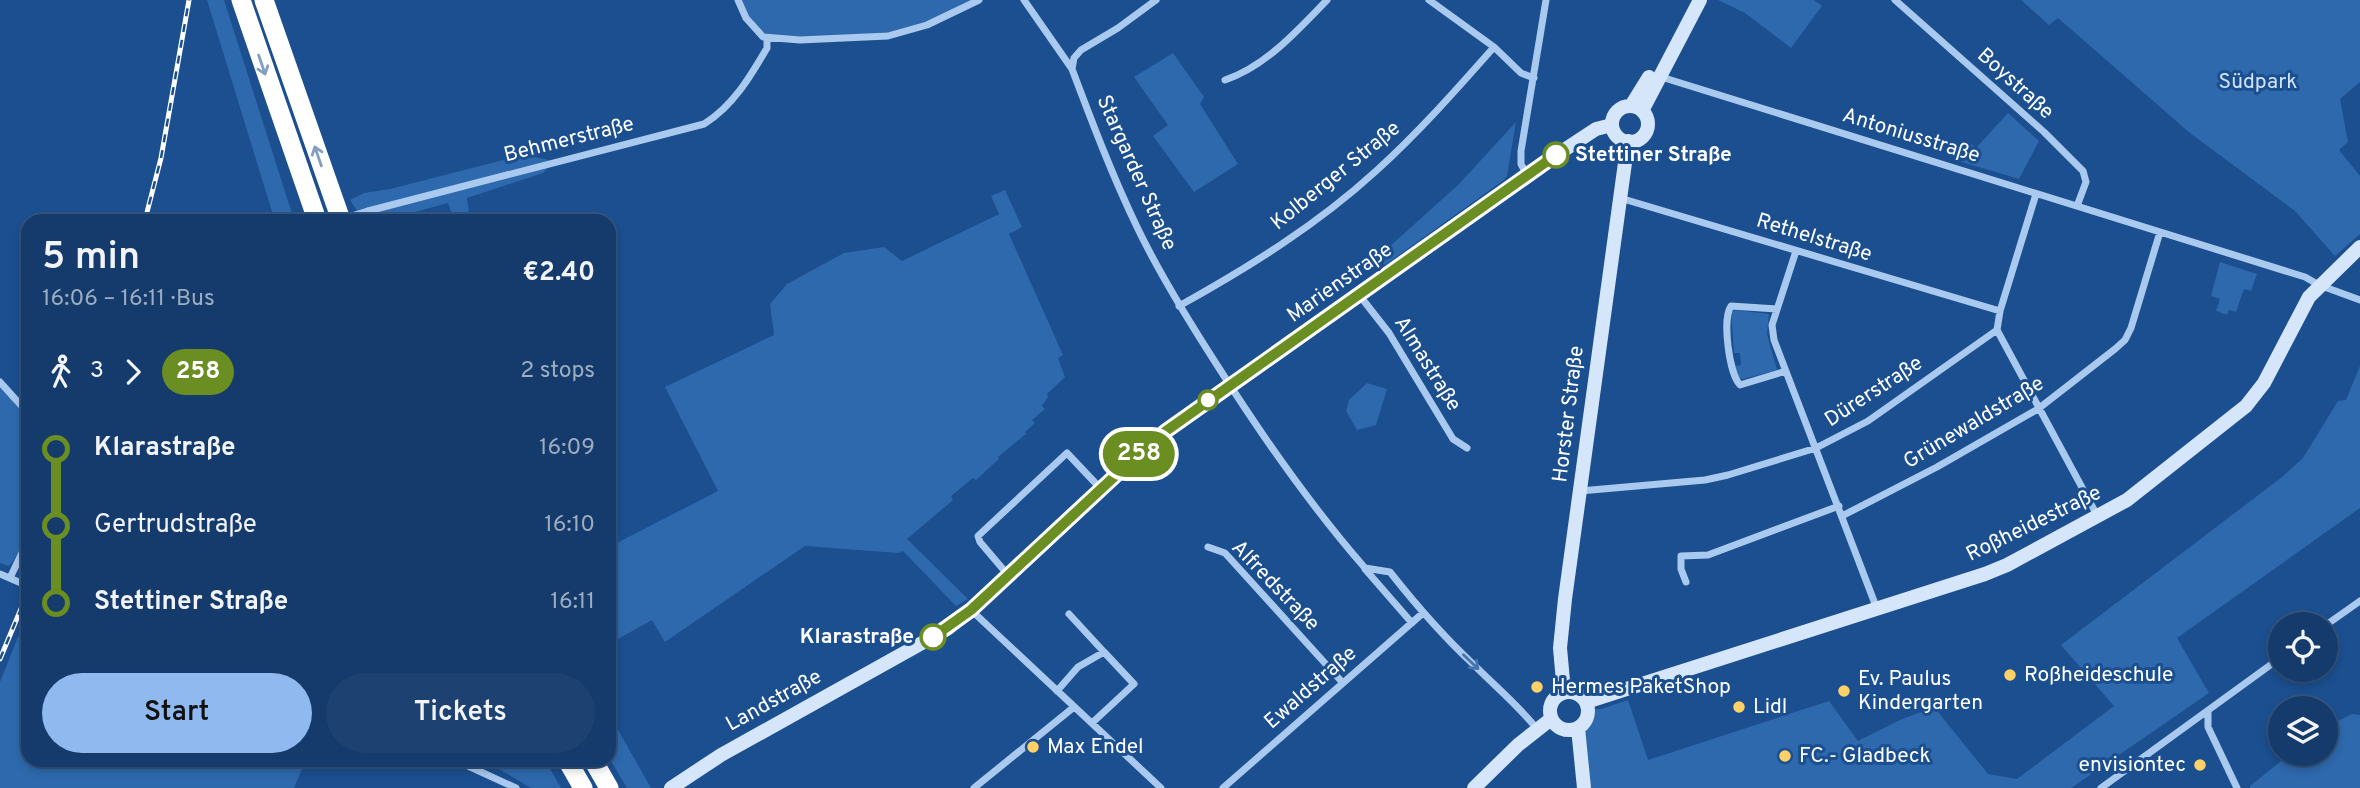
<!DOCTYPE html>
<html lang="en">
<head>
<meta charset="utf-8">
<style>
	:root { --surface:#143b6b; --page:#1d4271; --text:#f1f3f6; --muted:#9dadc1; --line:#33557e; --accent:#90b9f0 }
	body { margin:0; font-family:Overpass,sans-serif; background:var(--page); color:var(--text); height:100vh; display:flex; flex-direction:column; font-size:26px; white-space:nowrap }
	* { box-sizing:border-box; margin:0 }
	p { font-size:23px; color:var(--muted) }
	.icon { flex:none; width:38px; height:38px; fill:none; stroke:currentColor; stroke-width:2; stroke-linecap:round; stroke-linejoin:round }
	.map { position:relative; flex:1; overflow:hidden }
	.sheet { position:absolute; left:21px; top:214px; width:595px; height:553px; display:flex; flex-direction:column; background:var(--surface); border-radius:21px; box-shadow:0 4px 10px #0003,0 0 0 2px var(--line) }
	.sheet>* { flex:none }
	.badge { padding:0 14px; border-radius:23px; font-size:24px; line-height:46px }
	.buttons { position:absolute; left:2268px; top:612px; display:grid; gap:14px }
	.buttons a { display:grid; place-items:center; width:70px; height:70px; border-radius:50%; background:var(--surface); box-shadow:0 4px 10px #0003,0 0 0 2px var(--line); font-size:35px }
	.map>.badge { position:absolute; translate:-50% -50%; box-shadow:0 0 0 4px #fff }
	.legs { display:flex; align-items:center; gap:10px; height:77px; padding:0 21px; font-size:23px }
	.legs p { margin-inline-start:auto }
	.head { display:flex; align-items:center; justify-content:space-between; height:119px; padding:0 21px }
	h1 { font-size:38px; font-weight:600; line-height:52px }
	.action { display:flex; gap:14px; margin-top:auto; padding:14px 21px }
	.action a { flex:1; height:80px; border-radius:42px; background:var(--accent); color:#111; font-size:28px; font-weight:600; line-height:80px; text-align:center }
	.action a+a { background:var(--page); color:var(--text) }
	ul { padding:0 21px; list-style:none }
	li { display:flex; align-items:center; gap:24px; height:77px; font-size:26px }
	li i { display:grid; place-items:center; width:10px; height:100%; margin:0 9px; background:currentColor }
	li i::after { content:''; width:18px; height:18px; margin:-9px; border:5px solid; border-radius:50%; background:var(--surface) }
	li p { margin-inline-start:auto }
	li:first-child i { background:linear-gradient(#0000 50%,currentColor 0) }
	li:last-child i { background:linear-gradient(currentColor 50%,#0000 0) }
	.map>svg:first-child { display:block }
	.green { fill:#2e69ad }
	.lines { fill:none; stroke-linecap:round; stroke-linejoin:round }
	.street { stroke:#a9c9ee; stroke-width:7 }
	.secondary { stroke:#d6e6fa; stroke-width:14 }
	.highway { stroke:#fff; stroke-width:19 }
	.rail-casing { stroke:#fff; stroke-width:5 }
	.rail { stroke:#1b4f8f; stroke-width:2.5; stroke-dasharray:8; stroke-linecap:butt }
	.street-bridge { stroke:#a9c9ee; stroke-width:7 }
	.oneway { stroke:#829ec1 }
	.oneway2 { stroke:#4674ac }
	.line-1-casing { stroke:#fff; stroke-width:16 }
	.line-1 { stroke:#6b8e23; stroke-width:10 }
	.stop-1-dot { fill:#fff; stroke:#6b8e23; stroke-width:3.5 }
	.poi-dot { fill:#ffd166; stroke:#1b4f8f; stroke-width:2.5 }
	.labels { text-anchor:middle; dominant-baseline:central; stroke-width:6; stroke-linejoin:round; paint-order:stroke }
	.park-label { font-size:21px; fill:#cfe3fa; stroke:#1b4f8f }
	.street-label { font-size:21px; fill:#fff; stroke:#1b4f8f }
	.stop-label { font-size:21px; font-weight:bold; fill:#fff; stroke:#1b4f8f; text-anchor:start }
	.poi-label { font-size:21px; fill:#fff; stroke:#1b4f8f; text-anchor:start }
</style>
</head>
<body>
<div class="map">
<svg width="2360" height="788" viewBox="0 0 2360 788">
	<rect width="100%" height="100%" fill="#1b4f8f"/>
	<!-- green -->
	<path class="green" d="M207,0H224L294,220H273L274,218Z
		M738,0H979L906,31L778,40L755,31Z
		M1718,0H1814L1822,6L1791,48L1745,13Z
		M2021,0H2360V82L2340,99L2348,142L2339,150L2360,176V234L2335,256L2295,211L2190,133L2058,18L2049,25Z
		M1173,53L1204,97L1200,104L1238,164L1194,192L1153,136L1168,125L1134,77Z
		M2008,113L2039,141L2019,179L1962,162L1968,141L1976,148Z
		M1516,122L1507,176L1504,180L1385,265L1378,257L1459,184Z
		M515,157H535L554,161L543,173L467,198L470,220H454L448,203L386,220H363L350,200L364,193L390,189Z
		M1005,190L1022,227L1009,234L1063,355L1058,358L1065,377L1047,394L1048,397L1042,406L1045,409L1032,420L1035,423L1025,432L1026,434L998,457L999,459L976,480L973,478L951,496L953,500L907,539L968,599L956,606L903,551L898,553L805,546L665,642L652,620L609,644V547L718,491L665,387L774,335L770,304L787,284L844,253L884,247L902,261L999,214L991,196Z
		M2220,262L2257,274L2251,291L2244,289L2236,312L2229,310L2227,315L2216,311L2220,299L2211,296Z
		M1735,310L1769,314L1767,334L1777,370L1743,379L1739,378L1735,366L1741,365L1740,353H1734L1731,313Z
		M2360,366V508L2177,638L2209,693L2071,788H1589L1584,729L1589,723L1592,709H1601L1628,700L1648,760L1829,701L1858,741L1900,720L1934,707L1988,774L2017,779L2114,706L2061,645L2282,477L2303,458L2338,401L2346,400Z
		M1367,383L1387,389L1376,425L1357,430L1346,411L1349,400Z
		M0,385L28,417V533L14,560L9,566L0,563Z
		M28,612V760H298L305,762L294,788H0V682Z
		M609,714L651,788H627L609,758Z
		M2352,714L2360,715V788H2250V786L2290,754H2326V727Z
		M484,760H545L561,788H531Z"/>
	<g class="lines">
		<!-- street -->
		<path class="street" d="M738,0L746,18L763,37L800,40L888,36L927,25L979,0
			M1024,0L1072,69
			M1156,0L1118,28L1081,50L1074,58L1072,69C1092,122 1112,175 1137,227C1160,275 1188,320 1217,365C1262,436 1310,505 1365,568L1390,572C1416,605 1443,636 1473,664C1495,686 1518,705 1537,729
			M1429,0L1494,47L1521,73L1534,78
			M1895,0L2044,132L2083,171L2086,182L2077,206
			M1658,76L2305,277L2319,285L2360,300
			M1225,80C1266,66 1297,31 1327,0
			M1527,175L1521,164V151L1546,0
			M1620,198L2000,311
			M368,211L704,124C733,106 750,77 767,48V39
			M1796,251L1772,325L1774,340L1877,609
			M1360,296L1389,333L1453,439L1467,448
			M1179,306C1249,267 1317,225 1376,171C1419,132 1456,90 1494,47
			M1777,309L1731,306C1722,319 1729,373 1740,385L1786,371
			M1997,330L2098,517
			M0,382L28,413
			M1580,491L1705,480L1728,475L1816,448L1868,421L1997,330L2000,311L2036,194
			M1842,516L1937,467L2038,409L2115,349L2125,340L2131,328L2160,232
			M1208,547L1225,553L1343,683
			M1365,569L1412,623
			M0,574L28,586
			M1008,575L980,542L978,536L1067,453L1101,489
			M10,578L28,540
			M1686,582L1681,569V556L1708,555L1839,506
			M971,610L1161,788
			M1069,614L1104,652
			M2326,625L2360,601
			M1057,691L1078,667L1104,652L1134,684L1092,723
			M2208,712V727L2237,788
			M455,760L516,788
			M974,788L1074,707
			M1223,788L1423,613
			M2101,788L2280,658"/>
		<!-- secondary -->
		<path class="secondary" d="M1631,106L1649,77
			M1612 124a18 18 0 1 1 36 0a18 18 0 1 1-36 0Z
			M1642,111L1700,0
			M1550 711a19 19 0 1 1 38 0a19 19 0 1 1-38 0Z
			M1564,692L1560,648L1565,599L1628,141
			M1586,702L1985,574L2007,565L2127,500L2246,406L2264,383L2309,297L2360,247
			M1578,728L1584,788
			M671,788L721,755L947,629L971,610L1129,463L1166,431L1555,156L1596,129L1612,125
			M1474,788L1518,745L1551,719"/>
		<!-- highway -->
		<path class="highway" d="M241,0L317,220
			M264,0L341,220
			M567,760L583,788
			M593,760L609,788"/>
		<defs>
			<path id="rail" d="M145,220L161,158L189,0
				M0,659L28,592"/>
		</defs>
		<!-- rail casing -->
		<use href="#rail" class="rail-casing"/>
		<!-- rail -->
		<use href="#rail" class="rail"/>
		<!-- street-bridge -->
		<path class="street-bridge" d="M338,220L368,211"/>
	</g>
	<!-- one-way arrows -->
	<defs><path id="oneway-shaft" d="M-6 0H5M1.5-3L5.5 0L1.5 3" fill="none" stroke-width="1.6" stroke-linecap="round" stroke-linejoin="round" transform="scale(1.75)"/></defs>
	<g class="oneway">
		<use href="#oneway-shaft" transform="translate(262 65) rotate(71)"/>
		<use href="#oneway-shaft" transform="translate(318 156) rotate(-109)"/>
	</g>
	<use class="oneway2" href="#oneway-shaft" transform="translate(1471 662) rotate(44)"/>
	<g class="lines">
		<defs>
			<path id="line-1" d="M933,637L971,610L1129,463L1166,431L1556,155"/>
		</defs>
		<!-- line-1 casing -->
		<use href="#line-1" class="line-1-casing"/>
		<!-- line-1 -->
		<use href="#line-1" class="line-1"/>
	</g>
	<!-- markers -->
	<g class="stop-1-dot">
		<circle cx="1556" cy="155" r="12"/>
		<circle cx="1208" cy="400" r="9"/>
		<circle cx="933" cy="637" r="12"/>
	</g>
	<g class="poi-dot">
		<circle cx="2010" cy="675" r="7"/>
		<circle cx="1537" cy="687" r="7"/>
		<circle cx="1844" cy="691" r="7"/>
		<circle cx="1739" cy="707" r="7"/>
		<circle cx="1033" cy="747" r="7"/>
		<circle cx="1785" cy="756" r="7"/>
		<circle cx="2200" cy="765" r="7"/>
	</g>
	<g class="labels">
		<!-- park labels -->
		<g class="park-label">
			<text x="2258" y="82">Südpark</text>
		</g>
		<!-- street labels -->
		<g class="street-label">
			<text transform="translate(2015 84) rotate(42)">Boystraße</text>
			<text transform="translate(1911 136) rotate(17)">Antoniusstraße</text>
			<text transform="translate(569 140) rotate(-14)">Behmerstraße</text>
			<text transform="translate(1136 173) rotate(66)">Stargarder Straße</text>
			<text transform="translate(1336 176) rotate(-39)">Kolberger Straße</text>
			<text transform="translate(1814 238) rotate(17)">Rethelstraße</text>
			<text transform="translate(1340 283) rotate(-35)">Marienstraße</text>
			<text transform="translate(1427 364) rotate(58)">Almastraße</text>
			<text transform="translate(1874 392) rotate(-33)">Dürerstraße</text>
			<text transform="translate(1569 414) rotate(-83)">Horster Straße</text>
			<text transform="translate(1974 423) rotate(-31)">Grünewaldstraße</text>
			<text transform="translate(2034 524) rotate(-26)">Roßheidestraße</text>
			<text transform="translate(1275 586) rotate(46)">Alfredstraße</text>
			<text transform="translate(1311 688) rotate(-41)">Ewaldstraße</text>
			<text transform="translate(774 701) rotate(-29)">Landstraße</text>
		</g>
		<!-- stop labels -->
		<g class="stop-label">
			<text x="1575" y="155">Stettiner Straße</text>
			<text x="914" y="637" text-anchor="end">Klarastraße</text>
		</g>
		<!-- poi labels -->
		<g class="poi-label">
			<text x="2024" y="675">Roßheideschule</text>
			<text x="1858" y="679">Ev. Paulus<tspan x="1858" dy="24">Kindergarten</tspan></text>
			<text x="1551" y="687">Hermes PaketShop</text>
			<text x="1753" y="707">Lidl</text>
			<text x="1047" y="747">Max Endel</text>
			<text x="1799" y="756">FC.- Gladbeck</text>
			<text x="2186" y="765" text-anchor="end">envisiontec</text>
		</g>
	</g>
</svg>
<div class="buttons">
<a><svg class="icon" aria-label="locate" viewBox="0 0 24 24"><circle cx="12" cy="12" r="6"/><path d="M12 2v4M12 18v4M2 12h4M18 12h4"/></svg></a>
<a><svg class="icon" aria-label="layers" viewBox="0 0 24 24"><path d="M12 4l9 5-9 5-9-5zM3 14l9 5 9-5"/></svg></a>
</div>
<b class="badge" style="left:1139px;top:454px;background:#6b8e23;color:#fff">258</b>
<section class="sheet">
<div class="head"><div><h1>5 min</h1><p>16:06 – 16:11 · Bus</p></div><b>€2.40</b></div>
<div class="legs"><svg class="icon" aria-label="walk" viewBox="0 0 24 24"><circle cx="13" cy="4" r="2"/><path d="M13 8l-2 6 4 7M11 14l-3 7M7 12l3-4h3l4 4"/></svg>3<svg class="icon" aria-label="forward" viewBox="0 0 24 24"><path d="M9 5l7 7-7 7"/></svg><b class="badge" style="background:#6b8e23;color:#fff">258</b><p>2 stops</p></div>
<ul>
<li><i style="color:#6b8e23"></i><b>Klarastraße</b><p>16:09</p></li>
<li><i style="color:#6b8e23"></i><span>Gertrudstraße</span><p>16:10</p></li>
<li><i style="color:#6b8e23"></i><b>Stettiner Straße</b><p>16:11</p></li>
</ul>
<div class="action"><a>Start</a><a>Tickets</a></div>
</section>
</div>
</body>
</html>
